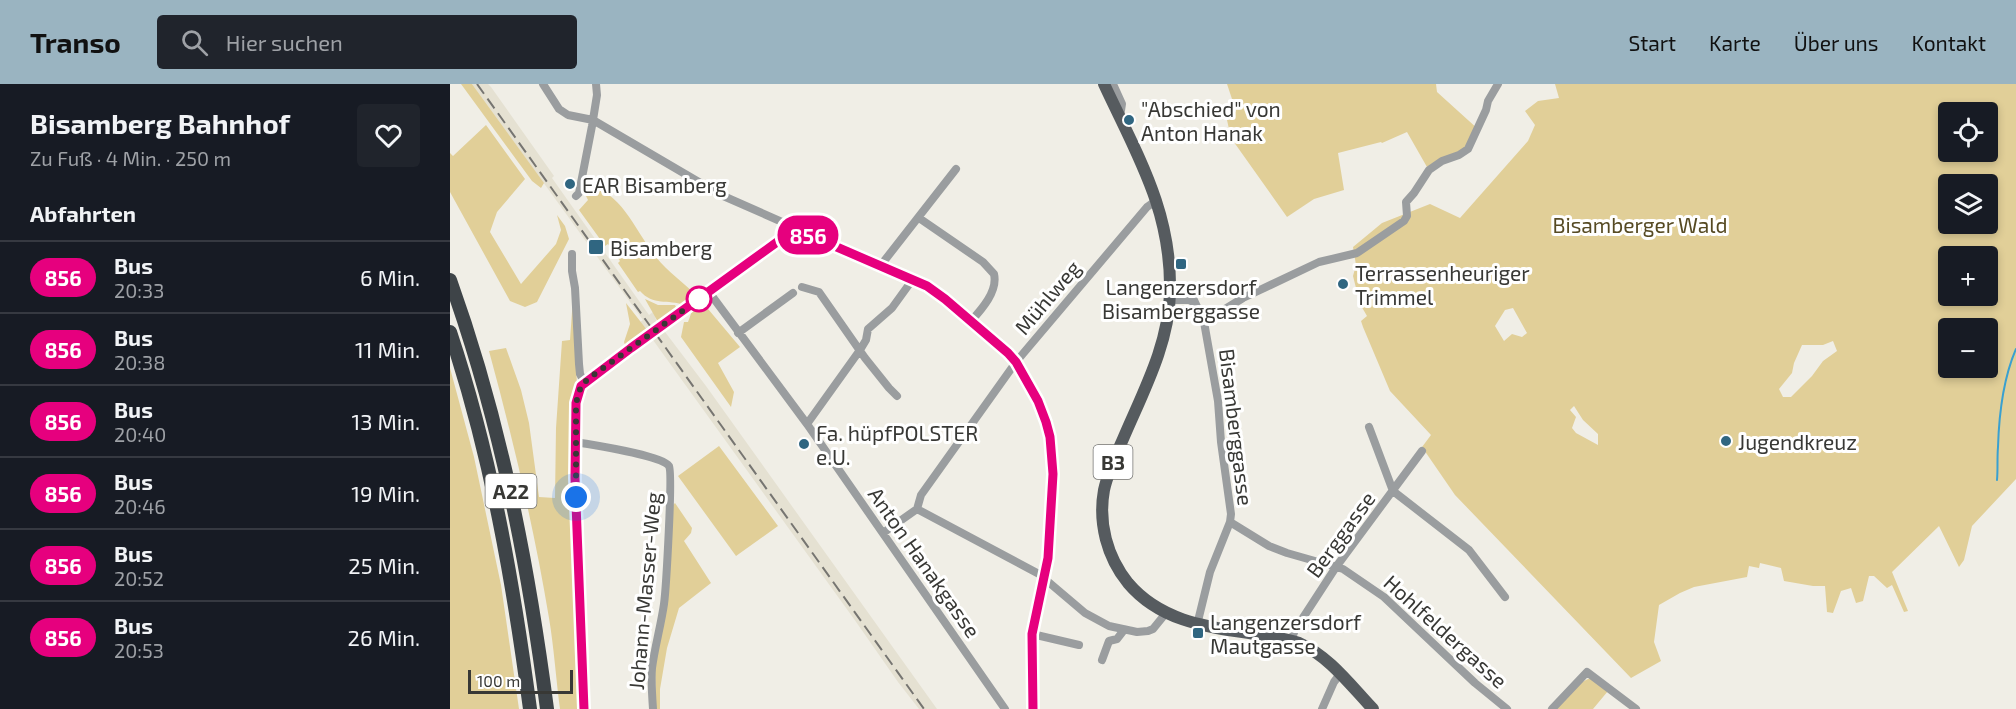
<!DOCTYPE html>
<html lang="de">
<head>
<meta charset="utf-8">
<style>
	:root { --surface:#171b24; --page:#20242c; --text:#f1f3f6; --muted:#9ea1a6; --line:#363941; --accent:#9ab4c1 }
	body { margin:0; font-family:"Exo 2",sans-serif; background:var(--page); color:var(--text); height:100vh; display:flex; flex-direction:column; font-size:22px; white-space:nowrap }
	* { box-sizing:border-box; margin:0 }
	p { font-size:20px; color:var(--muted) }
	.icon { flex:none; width:33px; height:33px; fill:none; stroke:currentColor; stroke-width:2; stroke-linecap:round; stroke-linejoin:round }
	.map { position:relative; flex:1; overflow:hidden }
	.sheet { display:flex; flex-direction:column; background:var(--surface); width:450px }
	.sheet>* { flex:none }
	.badge { padding:0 12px; border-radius:20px; font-size:21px; line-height:39px }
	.buttons { position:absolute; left:1488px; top:18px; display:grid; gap:12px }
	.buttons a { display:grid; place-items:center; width:60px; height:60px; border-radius:6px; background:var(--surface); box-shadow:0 3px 9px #0003; font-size:30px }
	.scale { position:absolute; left:18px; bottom:15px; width:105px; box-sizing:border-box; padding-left:6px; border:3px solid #383835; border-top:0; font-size:16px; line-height:21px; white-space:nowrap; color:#383835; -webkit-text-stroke:4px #fff; paint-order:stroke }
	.you { position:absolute; width:30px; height:30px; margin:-15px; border:4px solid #fff; border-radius:50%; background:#1a73e8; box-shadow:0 0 0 9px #1a73e833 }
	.map>.badge { position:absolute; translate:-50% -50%; box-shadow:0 0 0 3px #fff }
	h2 { padding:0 30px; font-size:22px; line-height:54px }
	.round { display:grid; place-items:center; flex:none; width:63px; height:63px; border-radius:6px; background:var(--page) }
	.summary { display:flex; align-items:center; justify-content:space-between; height:102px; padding:0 30px }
	h1 { font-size:28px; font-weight:700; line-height:45px }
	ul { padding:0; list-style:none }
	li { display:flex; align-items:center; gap:18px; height:72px; padding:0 30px; border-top:2px solid var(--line) }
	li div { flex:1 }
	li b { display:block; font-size:22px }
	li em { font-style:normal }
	li .badge { min-width:66px; font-weight:700; text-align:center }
	header { display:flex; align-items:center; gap:36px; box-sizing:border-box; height:84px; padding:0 30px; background:var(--accent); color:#111 }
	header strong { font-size:28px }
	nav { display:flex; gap:33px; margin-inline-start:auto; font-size:21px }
	.search { width:420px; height:54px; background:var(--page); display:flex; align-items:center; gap:15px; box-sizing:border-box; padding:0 21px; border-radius:6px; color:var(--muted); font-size:22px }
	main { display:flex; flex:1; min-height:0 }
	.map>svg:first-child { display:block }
	.built { fill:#e5e1d2 }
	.green { fill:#e1cf98; fill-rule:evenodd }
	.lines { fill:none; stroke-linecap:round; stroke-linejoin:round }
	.stream { stroke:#39a0d0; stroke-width:2 }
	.minor { stroke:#9a9d9f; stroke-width:8 }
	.primary { stroke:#565b5f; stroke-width:12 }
	.motorway { stroke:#3e4448; stroke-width:14 }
	.rail { stroke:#767571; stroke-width:2; stroke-dasharray:12 6; stroke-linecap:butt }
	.line-casing { stroke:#fff; stroke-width:14 }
	.line { stroke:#e6007e; stroke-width:9 }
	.walk { stroke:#383835; stroke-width:6; stroke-dasharray:0 10.8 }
	.poi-dot { fill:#306681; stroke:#fff; stroke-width:2 }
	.stop-dot { fill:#fff; stroke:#e6007e; stroke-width:3 }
	.labels { text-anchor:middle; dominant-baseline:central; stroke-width:6; stroke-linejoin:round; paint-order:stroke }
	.shield { fill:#fff; stroke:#747472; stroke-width:1.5 }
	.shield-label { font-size:20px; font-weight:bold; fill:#383835 }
	.poi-label { font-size:21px; fill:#383835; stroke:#fff; text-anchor:start }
	.park-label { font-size:21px; fill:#564a23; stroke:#fff }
	.street-label { font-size:21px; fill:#383835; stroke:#fff }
</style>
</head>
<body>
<header>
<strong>Transo</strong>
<div class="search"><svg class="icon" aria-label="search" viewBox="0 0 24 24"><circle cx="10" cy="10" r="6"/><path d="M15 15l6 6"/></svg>Hier suchen</div>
<nav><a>Start</a><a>Karte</a><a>Über uns</a><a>Kontakt</a></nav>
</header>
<main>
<section class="sheet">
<div class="summary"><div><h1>Bisamberg Bahnhof</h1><p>Zu Fuß · 4 Min. · 250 m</p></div><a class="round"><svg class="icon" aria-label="heart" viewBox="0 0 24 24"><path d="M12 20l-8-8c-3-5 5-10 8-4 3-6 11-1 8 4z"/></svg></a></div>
<h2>Abfahrten</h2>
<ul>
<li><span class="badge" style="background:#e6007e;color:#fff">856</span><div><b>Bus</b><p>20:33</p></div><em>6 Min.</em></li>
<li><span class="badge" style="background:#e6007e;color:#fff">856</span><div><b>Bus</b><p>20:38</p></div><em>11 Min.</em></li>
<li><span class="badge" style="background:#e6007e;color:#fff">856</span><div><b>Bus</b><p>20:40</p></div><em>13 Min.</em></li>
<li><span class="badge" style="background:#e6007e;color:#fff">856</span><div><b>Bus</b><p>20:46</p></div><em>19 Min.</em></li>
<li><span class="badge" style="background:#e6007e;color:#fff">856</span><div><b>Bus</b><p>20:52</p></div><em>25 Min.</em></li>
<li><span class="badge" style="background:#e6007e;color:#fff">856</span><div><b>Bus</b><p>20:53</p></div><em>26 Min.</em></li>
</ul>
</section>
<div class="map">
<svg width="1566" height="625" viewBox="0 0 1566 625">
	<rect width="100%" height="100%" fill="#f0eee6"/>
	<!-- built -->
	<path class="built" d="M22,0H38L41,3L104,92L102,94L199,231L203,228L205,231L206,236L256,302L487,625H469L448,598L404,535L190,238L193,236Z"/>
	<!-- green -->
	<path class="green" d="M11,0H22L94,99L91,104L82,97Z
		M777,0H986L987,8L1029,46L1018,66L977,83L957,48L932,59L931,58L888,69L894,106L864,115L837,133L781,54L777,36L786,27Z
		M1105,0H1566V395L1522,442L1514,476L1509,483L1489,442L1442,488L1458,527L1454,528L1442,501L1437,504L1424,492H1419L1413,517L1406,519L1401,504L1391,507L1383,529L1377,528L1375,502H1363L1334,497L1331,484L1310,479L1309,484L1299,482L1297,493L1244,503L1230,509L1209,521L1204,558L1211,577L1181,594L1005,411L972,363L981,351L940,307L913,243L911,237L917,232L910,220L903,192L906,181L903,163L932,139L980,120L1010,134L1078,57L1085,41L1075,27L1088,17L1109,14ZM1498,28H1538V68H1498ZM1498,100H1538V140H1498ZM1498,172H1538V212H1498ZM1063,224L1077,249L1072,253L1062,250L1054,257L1045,242L1055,226ZM1498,244H1538V284H1498ZM1383,257L1387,267L1373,277L1362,292L1341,313H1333L1329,305L1342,289L1344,279L1352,261H1373ZM1124,322L1133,336L1148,350V361L1126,349L1122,344L1126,333L1120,326Z
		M36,41L75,95L47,128L40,148L71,200L106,160L111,146L107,131L115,142L119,155L87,218L75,223L60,217L0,108V69L3,72Z
		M133,98C174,110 182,142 206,173C218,188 233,198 246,211L234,221C218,215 203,222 190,207L188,208L168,179L170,177L158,160L155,162L129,126L138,116L133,106Z
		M123,214L127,302L123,340L122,411L131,625H110C106,595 104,564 99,534C84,444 63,355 39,267L56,264L71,306L79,339L89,413L105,414L106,344L112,257L120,256Z
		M195,215L208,221H225L227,225L208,238Z
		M176,219L197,246L175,261L174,258L180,240Z
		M253,219L290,263L268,279L284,308L281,323L231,253L234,238H238L242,227Z
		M0,284L24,373L51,501L69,625H0Z
		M269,362L328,442L286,472L228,392Z
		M225,419L242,444L241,449L234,457L261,499L229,524L217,564L210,605V625H206L205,580L223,421Z
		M1140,594L1158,607L1143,625H1105L1132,598Z"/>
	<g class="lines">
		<!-- stream -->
		<path class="stream" d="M1547,396C1548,385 1547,374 1548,363C1549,330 1553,295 1566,265"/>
		<!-- minor -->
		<path class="minor" d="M93,0L109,25L118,31L143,36L271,111L477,202L497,216L558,269C577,291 593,322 599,350C608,386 603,447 597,484C594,506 584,529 582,551C580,575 582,601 583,625
			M663,0L672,20L670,33
			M126,112L129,109L142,42L147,11L146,0
			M469,134L533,178L544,190C548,207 532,225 521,237
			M122,170V187L125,204L129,280L130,290L134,298
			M431,181L506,85
			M352,203L369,208L415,274L439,304L447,312
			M720,204L732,206L743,214L754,238L768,317L771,358L781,430L780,438L760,488L747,541
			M259,208L357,340L555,625
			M720,216H739L745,219
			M754,238L793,214L869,178L907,169L954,137L957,132L956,118L964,109L979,86L992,77L1009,71L1018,65L1036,26L1038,17L1048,0
			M288,249L343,209
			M357,340L410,266L416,256L418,245L442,224L463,195
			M919,343L943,407L1019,466L1055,513
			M126,358C142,361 211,371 219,382C223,389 216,505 214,520C211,541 205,562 202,584C201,597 202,611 203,625
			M467,425L589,490L635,529L659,542L687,548L698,547L703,545L716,529
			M780,438L819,462L837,469L893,485L934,513L1025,599L1057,625
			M433,449L467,425L471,411L566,278L697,123L707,116
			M582,550L629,561
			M841,557L845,546L886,483L972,367
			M652,576L659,557L667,555L674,546
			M134,625L125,395L126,319L131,302L177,266L345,145
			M872,625L884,598L890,590
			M1102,625L1137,588L1186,625"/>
		<!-- primary -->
		<path class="primary" d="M654,0C687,71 722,127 720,209C719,260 693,308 673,355C666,371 658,388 654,406C648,439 657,473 678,499C711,538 758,543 805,550C819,552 835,554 849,559C879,572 901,602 923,625"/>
		<!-- motorway -->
		<path class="motorway" d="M0,196C50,335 78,479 97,625
			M0,248C41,371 63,497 80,625"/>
		<!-- rail -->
		<path class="rail" d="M27,0L474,625"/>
	</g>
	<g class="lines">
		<defs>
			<path id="line" d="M134,625L125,394L126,319L131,302L181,264L345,145L477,202L495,215L558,269L566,278L588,317L596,338L600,353L603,390L598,474L582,550L583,625"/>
		</defs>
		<!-- line casing -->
		<use href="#line" class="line-casing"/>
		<!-- line -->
		<use href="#line" class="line"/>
		<!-- walk -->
		<path class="walk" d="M126,413V319L131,302L138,295L249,215"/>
	</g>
	<!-- markers -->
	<g class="poi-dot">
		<circle cx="679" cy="36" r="6"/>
		<circle cx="120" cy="100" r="6"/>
		<rect x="138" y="155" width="16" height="16" rx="3"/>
		<rect x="725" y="174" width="12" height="12" rx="3"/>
		<circle cx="893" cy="200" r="6"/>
		<circle cx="1276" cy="357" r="6"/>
		<circle cx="354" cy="360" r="6"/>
		<rect x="742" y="543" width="12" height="12" rx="3"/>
	</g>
	<circle class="stop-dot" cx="249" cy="215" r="12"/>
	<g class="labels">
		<!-- shield labels -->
		<g class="shield">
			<rect x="643.5" y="361" width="39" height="34" rx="4.5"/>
			<rect x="35.5" y="390" width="51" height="34" rx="4.5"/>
		</g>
		<g class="shield-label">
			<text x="663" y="378">B3</text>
			<text x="61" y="407">A22</text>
		</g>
		<!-- poi labels -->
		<g class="poi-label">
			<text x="691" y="24">"Abschied" von<tspan x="691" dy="24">Anton Hanak</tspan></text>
			<text x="132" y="100">EAR Bisamberg</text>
			<text x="160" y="163">Bisamberg</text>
			<text x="905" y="188">Terrassenheuriger<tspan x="905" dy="24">Trimmel</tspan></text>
			<text x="731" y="202" text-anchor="middle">Langenzersdorf<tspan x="731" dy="24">Bisamberggasse</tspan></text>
			<text x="366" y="348">Fa. hüpfPOLSTER<tspan x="366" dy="24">e.U.</tspan></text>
			<text x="1288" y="357">Jugendkreuz</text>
			<text x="760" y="537">Langenzersdorf<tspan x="760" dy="24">Mautgasse</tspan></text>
		</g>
		<!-- park labels -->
		<g class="park-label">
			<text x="1190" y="140">Bisamberger Wald</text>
		</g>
		<!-- street labels -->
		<g class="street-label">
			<text transform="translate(597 213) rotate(-50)">Mühlweg</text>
			<text transform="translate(787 343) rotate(83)">Bisamberggasse</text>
			<text transform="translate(890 450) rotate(-54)">Berggasse</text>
			<text transform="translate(475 478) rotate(55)">Anton Hanakgasse</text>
			<text transform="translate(194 507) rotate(-85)">Johann-Masser-Weg</text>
			<text transform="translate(996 547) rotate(42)">Hohlfeldergasse</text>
		</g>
	</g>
</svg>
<div class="buttons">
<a><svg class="icon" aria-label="locate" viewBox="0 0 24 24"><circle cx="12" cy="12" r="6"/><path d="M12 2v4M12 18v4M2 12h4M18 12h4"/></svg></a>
<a><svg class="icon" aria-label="layers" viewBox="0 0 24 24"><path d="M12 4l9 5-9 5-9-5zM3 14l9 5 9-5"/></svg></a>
<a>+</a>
<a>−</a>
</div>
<div class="scale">100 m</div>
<div class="you" style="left:126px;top:413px"></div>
<b class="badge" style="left:358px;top:151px;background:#e6007e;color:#fff">856</b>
</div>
</main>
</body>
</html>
